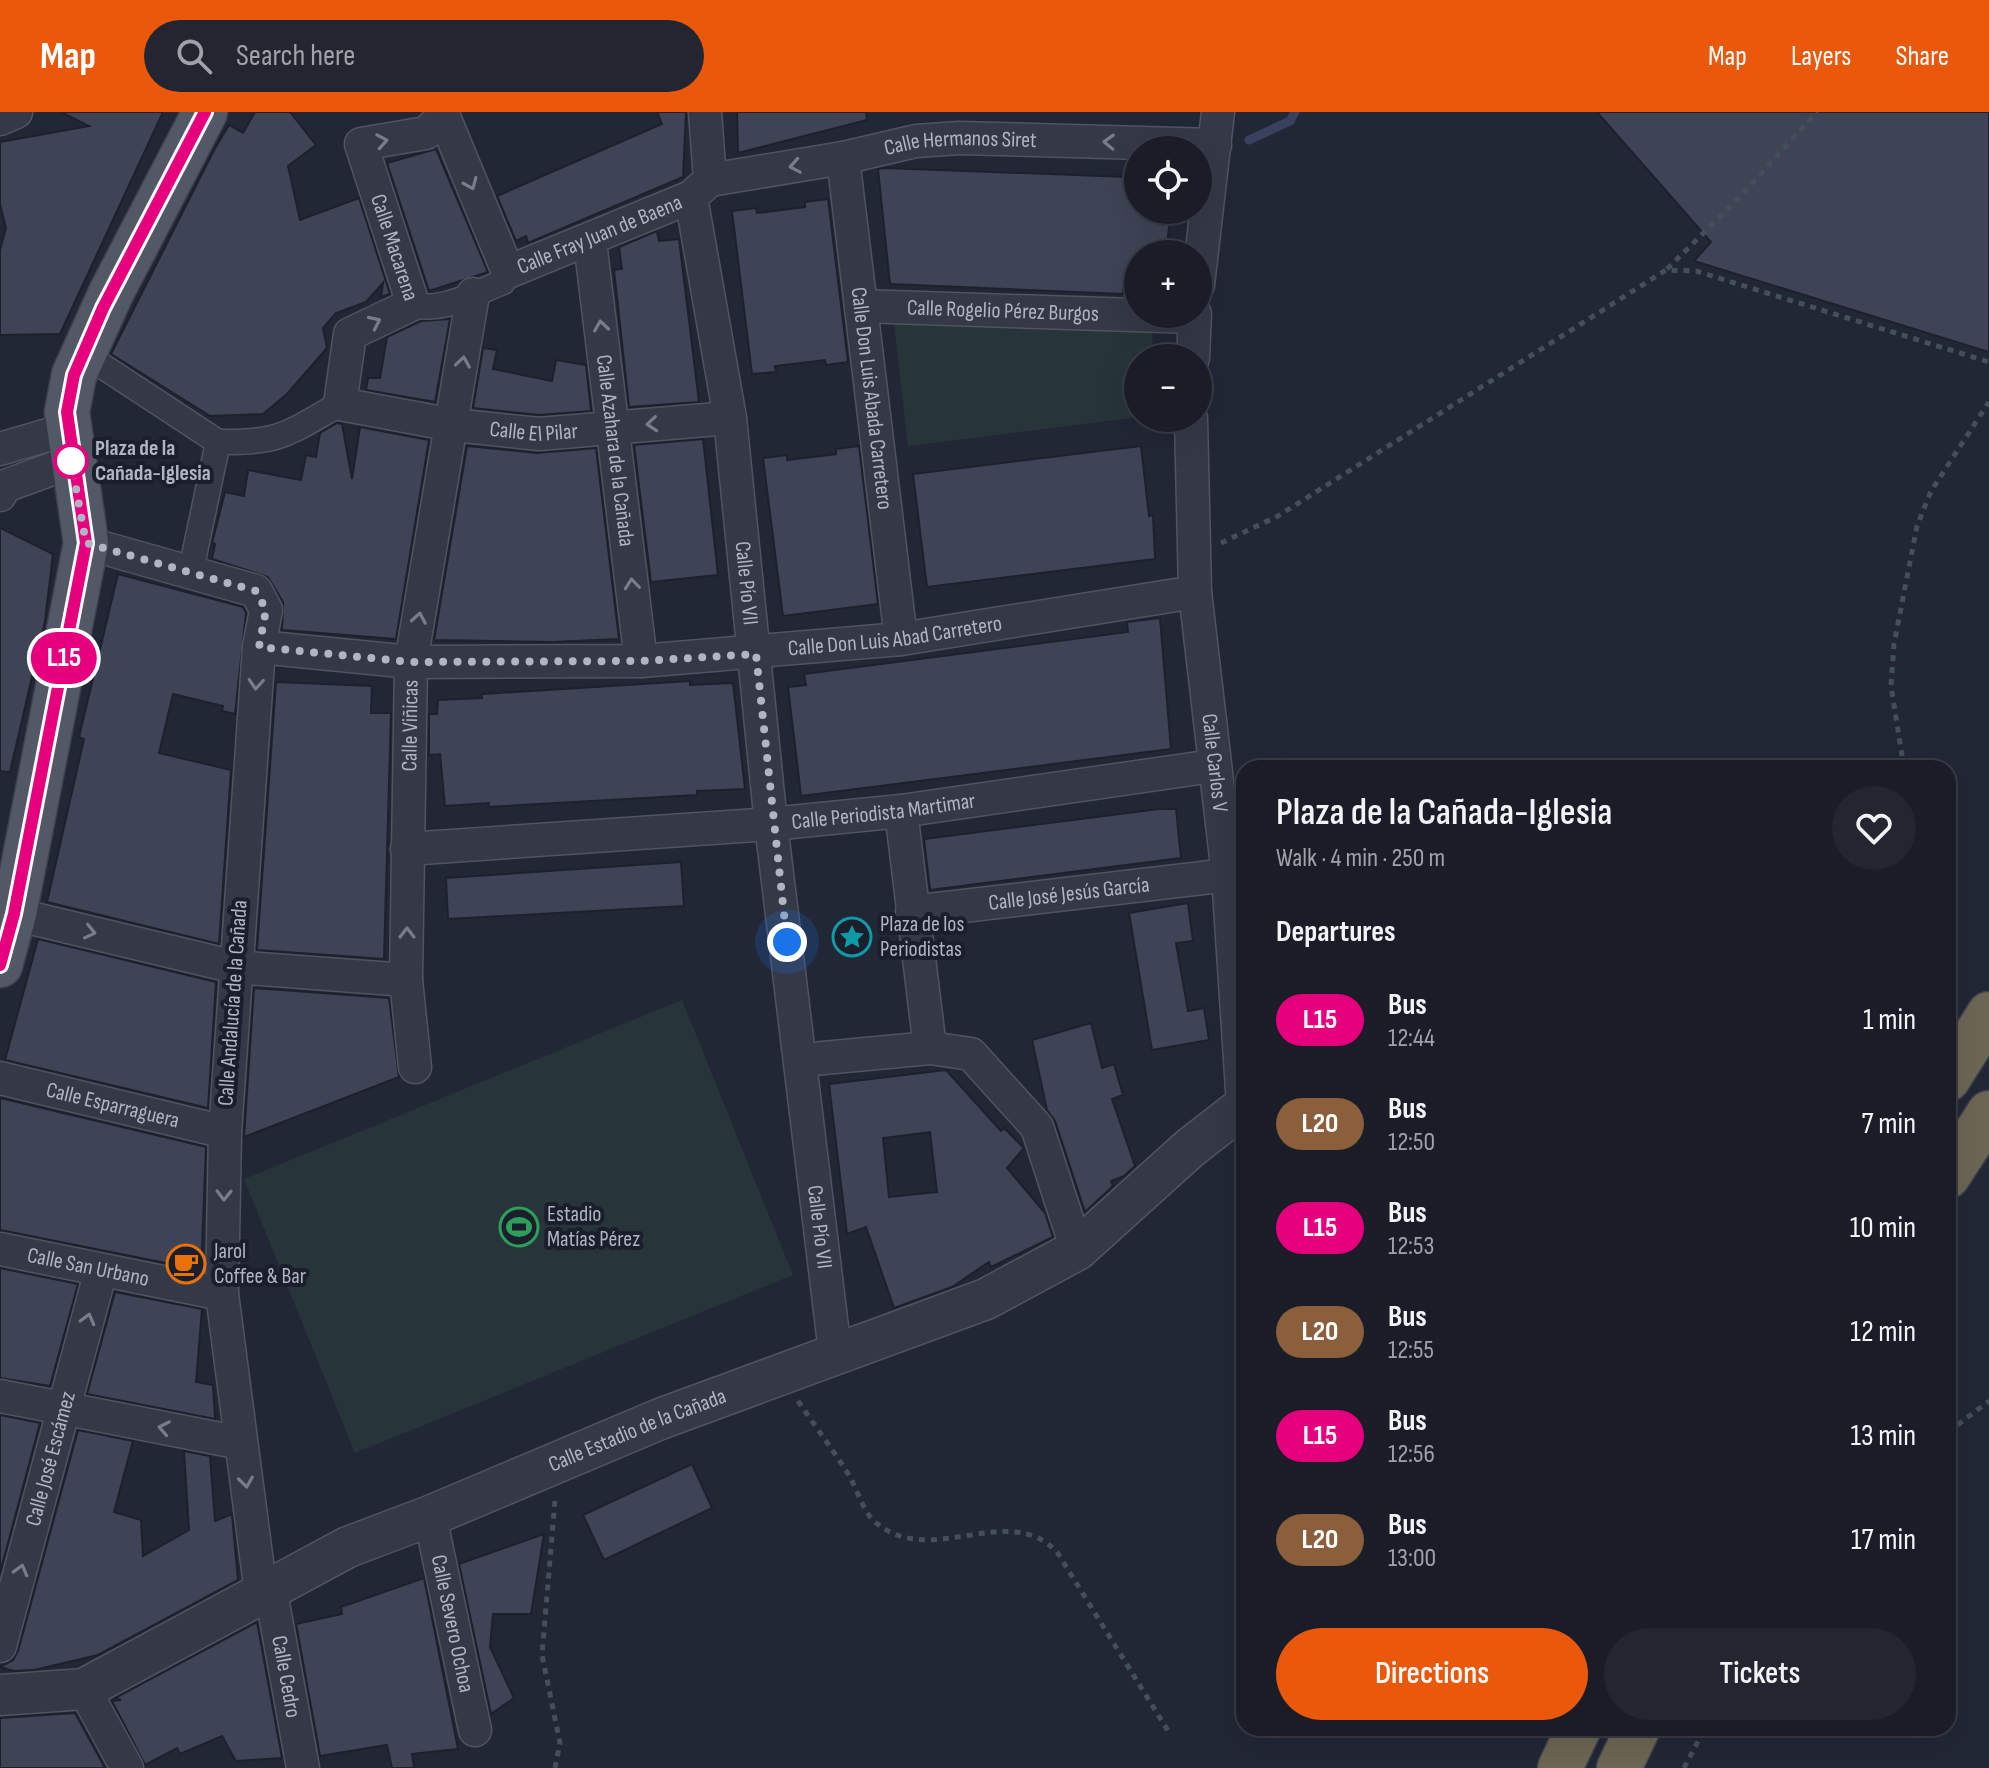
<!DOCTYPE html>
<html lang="en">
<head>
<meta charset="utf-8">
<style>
	:root { --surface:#1a1d28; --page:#232630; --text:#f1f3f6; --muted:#9fa2a8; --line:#383b45; --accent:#ea580c }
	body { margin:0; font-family:"Sofia Sans Condensed",sans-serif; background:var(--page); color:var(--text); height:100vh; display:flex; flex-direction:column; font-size:30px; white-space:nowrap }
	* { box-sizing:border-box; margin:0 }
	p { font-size:26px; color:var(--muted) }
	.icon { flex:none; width:44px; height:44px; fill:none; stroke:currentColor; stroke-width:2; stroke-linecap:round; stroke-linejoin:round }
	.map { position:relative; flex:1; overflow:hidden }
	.drawer { position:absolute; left:1236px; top:648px; width:720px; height:976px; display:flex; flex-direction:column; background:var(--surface); border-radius:24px; box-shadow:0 8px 32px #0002,0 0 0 2px var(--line) }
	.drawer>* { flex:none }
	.badge { padding:0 16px; border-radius:26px; font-size:28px; line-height:52px }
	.tools { position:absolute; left:1124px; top:24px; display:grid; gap:16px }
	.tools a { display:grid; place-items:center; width:88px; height:88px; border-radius:50%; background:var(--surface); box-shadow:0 8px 32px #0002,0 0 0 2px var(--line); font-size:40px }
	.you { position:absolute; width:40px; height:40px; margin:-20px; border:6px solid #fff; border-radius:50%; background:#1a73e8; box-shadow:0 0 0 12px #1a73e833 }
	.map>.badge { position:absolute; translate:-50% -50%; box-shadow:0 0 0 4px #fff }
	h2 { padding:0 40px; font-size:30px; line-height:72px }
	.round { display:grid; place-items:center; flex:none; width:84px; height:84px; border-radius:42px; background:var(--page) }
	.headline { display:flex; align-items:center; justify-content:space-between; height:136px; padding:0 40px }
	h1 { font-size:38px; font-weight:600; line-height:60px }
	.action { display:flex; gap:16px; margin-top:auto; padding:16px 40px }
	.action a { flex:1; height:92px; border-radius:48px; background:var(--accent); color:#fff; font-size:32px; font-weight:600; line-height:92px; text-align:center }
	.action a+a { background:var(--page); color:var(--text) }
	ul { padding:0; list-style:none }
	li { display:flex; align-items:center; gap:24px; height:104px; padding:0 40px }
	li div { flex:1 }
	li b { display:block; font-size:30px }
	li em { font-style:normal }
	li .badge { min-width:88px; font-weight:700; text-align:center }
	header { display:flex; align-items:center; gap:48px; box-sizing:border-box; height:112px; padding:0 40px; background:var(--accent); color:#fff }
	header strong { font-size:38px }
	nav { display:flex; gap:44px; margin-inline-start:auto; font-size:28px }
	.search { width:560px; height:72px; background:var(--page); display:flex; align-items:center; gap:20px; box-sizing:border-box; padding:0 28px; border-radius:44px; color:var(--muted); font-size:30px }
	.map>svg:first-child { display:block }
	.green { fill:#27353a }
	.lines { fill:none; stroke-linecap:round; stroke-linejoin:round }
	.stream { stroke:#39415e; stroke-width:9 }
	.building { fill:#3e4456; stroke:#1d202d; stroke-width:2; fill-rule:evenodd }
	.pedestrian-casing { stroke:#505461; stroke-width:27 }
	.minor-casing { stroke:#505461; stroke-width:35 }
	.tertiary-casing { stroke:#505461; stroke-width:43 }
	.primary-casing { stroke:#3f4250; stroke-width:47 }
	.motorway-casing { stroke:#3d414e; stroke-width:47 }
	.path { stroke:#435057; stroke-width:5; stroke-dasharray:6 6; stroke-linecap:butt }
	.pedestrian { stroke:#353947; stroke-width:24 }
	.minor { stroke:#353947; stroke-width:32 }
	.tertiary { stroke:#353947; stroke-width:40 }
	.primary { stroke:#535867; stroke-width:44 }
	.motorway { stroke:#6c6753; stroke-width:44 }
	.oneway { stroke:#797d8b }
	.line-casing { stroke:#fff; stroke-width:18 }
	.line { stroke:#e6007e; stroke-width:12 }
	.walk { stroke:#b0b4c3; stroke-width:8; stroke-dasharray:0 14.4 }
	.stop-dot { fill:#fff; stroke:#e6007e; stroke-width:4 }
	.labels { text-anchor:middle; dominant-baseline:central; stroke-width:8; stroke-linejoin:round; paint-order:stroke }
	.street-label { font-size:22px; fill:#b0b4c3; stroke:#1b1e2b }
	.stop-label { font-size:22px; font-weight:bold; fill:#b0b4c3; stroke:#1b1e2b; text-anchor:start }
	.poi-label { font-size:22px; fill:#b0b4c3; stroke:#1b1e2b; text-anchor:start }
</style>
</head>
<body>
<header>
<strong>Map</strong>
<div class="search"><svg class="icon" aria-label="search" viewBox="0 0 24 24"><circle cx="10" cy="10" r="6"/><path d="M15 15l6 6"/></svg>Search here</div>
<nav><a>Map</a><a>Layers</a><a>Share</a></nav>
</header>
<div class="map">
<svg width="1989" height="1656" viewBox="0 0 1989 1656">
	<rect width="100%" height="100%" fill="#222736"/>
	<!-- green -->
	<path class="green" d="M893,203L1152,216L1153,246H1138V305L908,334Z
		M682,888L793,1163L355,1341L244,1067Z"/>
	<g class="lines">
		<!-- stream -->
		<path class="stream" d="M1249,28L1290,9L1295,0"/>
	</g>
	<!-- building -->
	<path class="building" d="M61,0H163L60,222L0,223V138L6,116L0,92V30L89,14Z
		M255,0H290L316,33L288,54L300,108L359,86L390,182L381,185L383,171L366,190L336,201L323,216L327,236L287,282L263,302L210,304L111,242L214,38L229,13L243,21Z
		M657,0H686L683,65L528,131L526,124L516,129L497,84L662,12Z
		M737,0H866L867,8L738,41Z
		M1597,0H1989V240L1694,149L1711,130Z
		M436,37L488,160L429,179L387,51Z
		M885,56L1128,65L1127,74L1138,75V98H1171L1166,142H1138V174L1123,173V182L890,172L878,57Z
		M828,87L848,250L826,253L825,248L775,254L776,260L752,262L732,99L756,96L757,101L805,95V90Z
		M657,119L659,129L679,127L699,290L629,295L614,158L622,157L619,135Z
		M450,207L435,290L366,278L368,266H380L387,225L421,209Z
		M483,236L497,238L493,257L552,269L556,248L586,253L591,299L539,303L473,296Z
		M337,311L342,312L352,367L360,315L429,328L396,527L282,518L283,490L268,465L212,447L215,432L212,431L225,380L244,384L248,358L301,368L306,343L316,345L320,321Z
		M703,327L718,463L651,470L634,333Z
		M467,334L537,341L596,336L619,527L552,530L434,528Z
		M859,334L878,492L783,504L763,346L787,343V348L836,342V337Z
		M1141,334L1149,404L1153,403L1155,447L927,475L913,362Z
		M0,416L53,442L45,509L10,660L0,659Z
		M118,462L243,495L246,501L235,602L222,599L223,594L173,582L159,641L231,658L219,832L47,790L84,627L79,625Z
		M1160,506L1171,637L801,684L788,575L806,573L804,562L1128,520L1127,510Z
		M690,569V573L733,571L745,677L697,679V683L488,695L489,691L445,694L440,642L429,643V602H437L438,588L482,586V582Z
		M276,570L372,574L371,601H391L384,847L257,838Z
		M1159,697H1176L1181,746L930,778L924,727Z
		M681,750L684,794L448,807L446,766Z
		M1188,791L1193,829L1176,831L1188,899L1204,896L1209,928L1152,938L1129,801Z
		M38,827L216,870L208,996L5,948Z
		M254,876L389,886L399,965L244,1025Z
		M1091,911L1102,956L1114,952L1123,983L1112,987L1135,1054L1124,1064L1111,1069L1113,1074L1085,1100L1055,1009L1047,998L1032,928Z
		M946,958L1001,1019L1004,1016L1024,1036L1007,1056L1045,1101L1053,1125L991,1155L989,1150L952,1175L894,1196L866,1115L847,1122L829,972ZM930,1020L937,1080L889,1085L883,1026Z
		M0,986L206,1035L201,1158L0,1118Z
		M0,1156L78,1172L50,1274L0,1266Z
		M115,1180L202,1197L196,1270L213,1273L215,1307L87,1282Z
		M0,1303L40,1311L0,1461Z
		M78,1318L133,1329L114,1400L141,1408L143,1444L189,1418L184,1339L210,1344L215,1409L232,1402L238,1468L98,1543L34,1558L14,1559L0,1555L13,1548L18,1539Z
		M692,1352L712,1396L604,1448L583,1403Z
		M544,1422L531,1502H493L490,1535L514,1586L491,1602L459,1452Z
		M424,1466L458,1637L412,1642L414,1656H392L387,1633L320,1644L296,1512L342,1502L341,1495Z
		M257,1510L282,1646L236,1649L222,1624L180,1642L177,1636L145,1653L112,1589L121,1588L115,1586Z
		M75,1601L105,1656H0V1606Z"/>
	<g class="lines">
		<defs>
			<path id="pedestrian" d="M413,192C438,202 478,180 503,170L508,160
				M84,242L218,330L191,458
				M218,330C281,331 287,322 340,292"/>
			<g id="minor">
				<path id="s1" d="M442,0L508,160L691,85"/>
				<path id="s2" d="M705,0L710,68L691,85L730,306L771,712L835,1240"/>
				<path id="s3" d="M443,5L426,21L361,32L413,192L350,222L340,292L453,313L539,322L730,306"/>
				<path d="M0,7L16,0"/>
				<path id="s4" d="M843,46L901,527"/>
				<path id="s5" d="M710,68L843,46L916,29L959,26L1215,33"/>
				<path id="s6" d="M590,130L641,549"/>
				<path d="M1198,173L1218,0"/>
				<path id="s7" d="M861,194L1194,205"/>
				<path d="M1193,246L1195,202"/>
				<path id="s8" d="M1191,306L1195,480L1228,763L1243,994"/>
				<path d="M0,337L68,317"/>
				<path d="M0,383L5,374L71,350"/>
				<path id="s9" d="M86,431L256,479L266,498L259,535L225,1020L222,1182L261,1481L273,1491L303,1656"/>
				<path id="s10" d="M259,535L411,550L641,549L901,527L1195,480"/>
				<path d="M901,699L930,936"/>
				<path id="s11" d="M407,737L771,712L901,699L1213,654"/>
				<path id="s12" d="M912,800L1228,763"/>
				<path d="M14,802L235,855L406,868"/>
				<path d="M802,948L930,936L971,942L1037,1015L1077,1138"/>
				<path id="s13" d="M415,955L406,868L411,550L473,182"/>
				<path id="s14" d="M0,966L225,1020"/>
				<path id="s15" d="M0,1137L222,1182"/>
				<path d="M0,1284L241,1331"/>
				<path id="s16" d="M430,1404L475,1618"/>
				<path id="s17" d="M0,1534L101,1158"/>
				<path d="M84,1577L127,1656"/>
			</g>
			<g id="tertiary">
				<path id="s18" d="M0,1583L84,1577L348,1435L430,1404L660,1307L986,1187L1077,1138L1190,1036L1244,994"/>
			</g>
			<path id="primary" d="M0,853L14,802L86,431L67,300L74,263L111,181L205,0"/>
			<path id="motorway" d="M1948,967L1989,902
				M1948,1064L1989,1001
				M1560,1656L1579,1616
				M1619,1656L1638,1616"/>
		</defs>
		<!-- pedestrian casing -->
		<use href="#pedestrian" class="pedestrian-casing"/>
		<!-- minor casing -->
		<use href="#minor" class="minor-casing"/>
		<!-- tertiary casing -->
		<use href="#tertiary" class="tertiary-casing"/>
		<!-- primary casing -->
		<use href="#primary" class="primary-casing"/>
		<!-- motorway casing -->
		<use href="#motorway" class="motorway-casing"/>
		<!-- path -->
		<path class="path" d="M1667,157L1739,86L1817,0
			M1221,431L1278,404L1666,158L1696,159L1989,250
			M1904,656L1891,574L1894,532L1917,414L1931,379L1989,290
			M798,1289C815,1314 834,1339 850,1365C857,1378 863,1398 873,1408C928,1460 1007,1387 1057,1440L1170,1622
			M1948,1320L1989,1289
			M555,1656L560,1631L542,1543L555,1388
			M1684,1656L1705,1616"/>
		<!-- pedestrian -->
		<use href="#pedestrian" class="pedestrian"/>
		<!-- minor -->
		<use href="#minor" class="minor"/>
		<!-- tertiary -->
		<use href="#tertiary" class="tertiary"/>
		<!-- primary -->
		<use href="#primary" class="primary"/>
		<!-- motorway -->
		<use href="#motorway" class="motorway"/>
	</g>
	<!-- one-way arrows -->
	<defs><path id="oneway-chevron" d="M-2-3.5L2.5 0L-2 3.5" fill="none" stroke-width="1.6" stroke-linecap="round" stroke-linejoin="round" transform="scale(2)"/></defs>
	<g class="oneway">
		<use href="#oneway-chevron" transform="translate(382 29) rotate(-10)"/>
		<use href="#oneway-chevron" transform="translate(1109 30) rotate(-178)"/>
		<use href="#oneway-chevron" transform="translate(795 54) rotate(170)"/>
		<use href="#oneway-chevron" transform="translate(471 72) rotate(67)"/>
		<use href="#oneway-chevron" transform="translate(375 210) rotate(-25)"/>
		<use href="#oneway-chevron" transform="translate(601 214) rotate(-98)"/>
		<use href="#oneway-chevron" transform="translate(463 250) rotate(-81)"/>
		<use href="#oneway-chevron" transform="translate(652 312) rotate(175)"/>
		<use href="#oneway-chevron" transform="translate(632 472) rotate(-96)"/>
		<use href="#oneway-chevron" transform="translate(419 506) rotate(-80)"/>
		<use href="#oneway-chevron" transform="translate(256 572) rotate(94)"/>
		<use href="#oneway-chevron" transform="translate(90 820) rotate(13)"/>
		<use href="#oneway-chevron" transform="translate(407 821) rotate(-90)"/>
		<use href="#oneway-chevron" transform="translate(224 1083) rotate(91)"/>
		<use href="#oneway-chevron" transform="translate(88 1207) rotate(-75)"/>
		<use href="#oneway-chevron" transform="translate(164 1316) rotate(-169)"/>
		<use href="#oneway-chevron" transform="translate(246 1370) rotate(82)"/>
		<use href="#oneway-chevron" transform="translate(21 1458) rotate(-75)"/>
	</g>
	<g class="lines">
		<defs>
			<path id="line" d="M0,853L14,802L86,431L67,300L74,263L103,196L205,0"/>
		</defs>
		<!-- line casing -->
		<use href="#line" class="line-casing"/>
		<!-- line -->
		<use href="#line" class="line"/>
		<!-- walk -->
		<path class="walk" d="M71,349L86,431L256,479L266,498L259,535L411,550L641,549L756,542L787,830"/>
	</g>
	<!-- icons -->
	<defs>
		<symbol id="sight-ring" viewBox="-11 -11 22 22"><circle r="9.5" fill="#1b1e2b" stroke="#0f9aa8" stroke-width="1.5"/><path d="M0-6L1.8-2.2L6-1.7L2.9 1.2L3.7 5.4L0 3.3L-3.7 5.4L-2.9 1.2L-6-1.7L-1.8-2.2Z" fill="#0f9aa8"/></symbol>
		<symbol id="stadium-ring" viewBox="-11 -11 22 22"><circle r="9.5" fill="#1b1e2b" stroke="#2e9e5b" stroke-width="1.5"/><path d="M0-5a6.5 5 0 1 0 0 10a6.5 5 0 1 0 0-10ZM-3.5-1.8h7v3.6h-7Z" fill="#2e9e5b"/></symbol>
		<symbol id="cafe-ring" viewBox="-11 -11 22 22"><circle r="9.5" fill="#1b1e2b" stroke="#e8710a" stroke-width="1.5"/><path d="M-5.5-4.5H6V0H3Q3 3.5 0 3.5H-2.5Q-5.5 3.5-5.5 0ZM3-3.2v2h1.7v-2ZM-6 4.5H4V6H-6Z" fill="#e8710a"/></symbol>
	</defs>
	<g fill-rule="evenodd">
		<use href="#sight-ring" x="830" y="803" width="44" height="44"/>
		<use href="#stadium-ring" x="497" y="1093" width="44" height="44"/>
		<use href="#cafe-ring" x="164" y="1130" width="44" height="44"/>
	</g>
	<!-- markers -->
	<circle class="stop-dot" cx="71" cy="349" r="16"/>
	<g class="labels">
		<!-- street labels -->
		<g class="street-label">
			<text stroke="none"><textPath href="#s5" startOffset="254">Calle Hermanos Siret</textPath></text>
			<text stroke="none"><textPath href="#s1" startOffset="272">Calle Fray Juan de Baena</textPath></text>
			<text stroke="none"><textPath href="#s3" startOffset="198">Calle Macarena</textPath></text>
			<text stroke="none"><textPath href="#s7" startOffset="142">Calle Rogelio Pérez Burgos</textPath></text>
			<text stroke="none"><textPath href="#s4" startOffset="242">Calle Don Luis Abada Carretero</textPath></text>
			<text stroke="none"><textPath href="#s3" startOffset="594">Calle El Pilar</textPath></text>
			<text stroke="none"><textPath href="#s6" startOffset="210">Calle Azahara de la Cañada</textPath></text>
			<text stroke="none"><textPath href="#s2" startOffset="484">Calle Pío VII</textPath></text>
			<text stroke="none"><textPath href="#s10" startOffset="638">Calle Don Luis Abad Carretero</textPath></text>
			<text stroke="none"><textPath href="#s13" startOffset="342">Calle Viñicas</textPath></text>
			<text stroke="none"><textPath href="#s8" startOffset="346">Calle Carlos V</textPath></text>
			<text stroke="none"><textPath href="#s11" startOffset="478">Calle Periodista Martimar</textPath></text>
			<text stroke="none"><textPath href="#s12" startOffset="158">Calle José Jesús García</textPath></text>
			<text transform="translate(233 891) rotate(-86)">Calle Andalucía de la Cañada</text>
			<text stroke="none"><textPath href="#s14" startOffset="116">Calle Esparraguera</textPath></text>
			<text stroke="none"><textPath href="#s2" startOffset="1132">Calle Pío VII</textPath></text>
			<text stroke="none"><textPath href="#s15" startOffset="90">Calle San Urbano</textPath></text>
			<text stroke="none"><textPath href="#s18" startOffset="696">Calle Estadio de la Cañada</textPath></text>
			<text stroke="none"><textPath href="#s17" startOffset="194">Calle José Escámez</textPath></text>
			<text stroke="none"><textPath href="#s16" startOffset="110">Calle Severo Ochoa</textPath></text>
			<text stroke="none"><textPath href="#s9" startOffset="1276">Calle Cedro</textPath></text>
		</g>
		<!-- stop labels -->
		<g class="stop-label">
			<text x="95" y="336">Plaza de la<tspan x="95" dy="25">Cañada-Iglesia</tspan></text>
		</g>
		<!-- poi labels -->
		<g class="poi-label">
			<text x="880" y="812">Plaza de los<tspan x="880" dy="25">Periodistas</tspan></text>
			<text x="547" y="1102">Estadio<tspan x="547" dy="25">Matías Pérez</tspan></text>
			<text x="214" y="1139">Jarol<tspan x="214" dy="25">Coffee &amp; Bar</tspan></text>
		</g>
	</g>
</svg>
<div class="tools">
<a><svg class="icon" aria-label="locate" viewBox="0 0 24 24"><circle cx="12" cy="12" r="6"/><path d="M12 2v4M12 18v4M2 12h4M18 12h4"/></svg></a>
<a>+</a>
<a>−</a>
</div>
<div class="you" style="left:787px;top:830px"></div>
<b class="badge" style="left:64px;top:546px;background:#e6007e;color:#fff">L15</b>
<section class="drawer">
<div class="headline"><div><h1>Plaza de la Cañada-Iglesia</h1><p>Walk · 4 min · 250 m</p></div><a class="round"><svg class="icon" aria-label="heart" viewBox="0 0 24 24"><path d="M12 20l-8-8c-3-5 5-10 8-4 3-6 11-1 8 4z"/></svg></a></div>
<h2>Departures</h2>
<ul>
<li><span class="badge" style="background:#e6007e;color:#fff">L15</span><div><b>Bus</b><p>12:44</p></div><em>1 min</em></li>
<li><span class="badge" style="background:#8b5e3c;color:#fff">L20</span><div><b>Bus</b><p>12:50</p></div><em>7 min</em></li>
<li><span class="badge" style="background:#e6007e;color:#fff">L15</span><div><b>Bus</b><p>12:53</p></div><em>10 min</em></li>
<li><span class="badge" style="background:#8b5e3c;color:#fff">L20</span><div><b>Bus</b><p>12:55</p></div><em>12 min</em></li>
<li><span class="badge" style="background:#e6007e;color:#fff">L15</span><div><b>Bus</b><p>12:56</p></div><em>13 min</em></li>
<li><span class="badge" style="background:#8b5e3c;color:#fff">L20</span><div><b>Bus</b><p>13:00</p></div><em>17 min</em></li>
</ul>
<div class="action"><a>Directions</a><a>Tickets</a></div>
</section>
</div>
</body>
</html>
